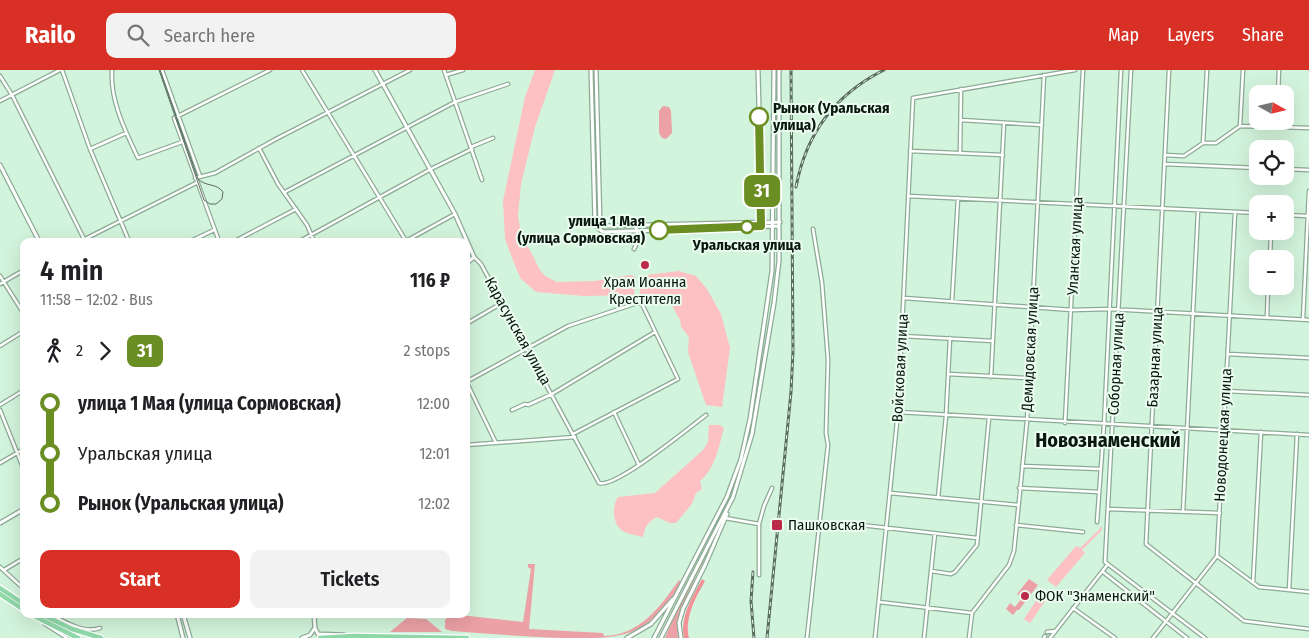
<!DOCTYPE html>
<html lang="en">
<head>
<meta charset="utf-8">
<style>
	:root { --surface:#fff; --page:#f2f2f2; --text:#202124; --muted:#757577; --accent:#d93025 }
	body { margin:0; font-family:"Fira Sans Condensed",sans-serif; background:var(--page); color:var(--text); height:100vh; display:flex; flex-direction:column; font-size:19px; white-space:nowrap }
	* { box-sizing:border-box; margin:0 }
	p { font-size:16px; color:var(--muted) }
	.icon { flex:none; width:28px; height:28px; fill:none; stroke:currentColor; stroke-width:2; stroke-linecap:round; stroke-linejoin:round }
	.map { position:relative; flex:1; overflow:hidden }
	.sheet { position:absolute; left:20px; top:168px; width:450px; height:380px; display:flex; flex-direction:column; background:var(--surface); border-radius:10px; box-shadow:0 5px 20px #0002 }
	.sheet>* { flex:none }
	.badge { padding:0 10px; border-radius:8px; font-size:18px; line-height:32px }
	.needle { width:32px; rotate:98deg }
	.tools { position:absolute; left:1249px; top:15px; display:grid; gap:10px }
	.tools a { display:grid; place-items:center; width:45px; height:45px; border-radius:10px; background:var(--surface); box-shadow:0 5px 20px #0002; font-size:25px }
	.map>.badge { position:absolute; translate:-50% -50%; box-shadow:0 0 0 2px #fff }
	.legs { display:flex; align-items:center; gap:8px; height:55px; padding:0 20px; font-size:16px }
	.legs p { margin-inline-start:auto }
	.headline { display:flex; align-items:center; justify-content:space-between; height:85px; padding:0 20px }
	h1 { font-size:28px; font-weight:600; line-height:38px }
	.primary-button { display:flex; gap:10px; margin-top:auto; padding:10px 20px }
	.primary-button a { flex:1; height:58px; border-radius:10px; background:var(--accent); color:#fff; font-size:20px; font-weight:600; line-height:58px; text-align:center }
	.primary-button a+a { background:var(--page); color:var(--text) }
	ul { padding:0 20px; list-style:none }
	li { display:flex; align-items:center; gap:18px; height:50px; font-size:19px }
	li i { display:grid; place-items:center; width:8px; height:100%; margin:0 6px; background:currentColor }
	li i::after { content:''; width:12px; height:12px; margin:-6px; border:4px solid; border-radius:50%; background:var(--surface) }
	li p { margin-inline-start:auto }
	li:first-child i { background:linear-gradient(#0000 50%,currentColor 0) }
	li:last-child i { background:linear-gradient(currentColor 50%,#0000 0) }
	header { display:flex; align-items:center; gap:30px; box-sizing:border-box; height:70px; padding:0 25px; background:var(--accent); color:#fff }
	header strong { font-size:24px }
	nav { display:flex; gap:28px; margin-inline-start:auto; font-size:18px }
	.search { width:350px; height:45px; background:var(--page); display:flex; align-items:center; gap:12px; box-sizing:border-box; padding:0 18px; border-radius:10px; color:var(--muted); font-size:19px }
	.map>svg:first-child { display:block }
	.green { fill:#eca1a6 }
	.forest { fill:#f29198 }
	.water { fill:#fdc0c3 }
	.lines { fill:none; stroke-linecap:round; stroke-linejoin:round }
	.minor-casing { stroke:#8cab95; stroke-width:5 }
	.tertiary-casing { stroke:#8cab95; stroke-width:5.5 }
	.secondary-casing { stroke:#8cab95; stroke-width:5.5 }
	.trunk-casing { stroke:#fff; stroke-width:7 }
	.minor { stroke:#fff; stroke-width:2.5 }
	.tertiary { stroke:#fff; stroke-width:3 }
	.secondary { stroke:#fff; stroke-width:3 }
	.trunk { stroke:#90daaa; stroke-width:4.5 }
	.tram { stroke:#596d5f; stroke-width:1 }
	.rail-casing { stroke:#596d5f; stroke-width:3 }
	.rail { stroke:#eafdef; stroke-width:1; stroke-dasharray:4; stroke-linecap:butt }
	.line-1-casing { stroke:#fff; stroke-width:11 }
	.line-1 { stroke:#6b8e23; stroke-width:8 }
	.stop-1-dot { fill:#fff; stroke:#6b8e23; stroke-width:2.5 }
	.poi-dot { fill:#bb2a47; stroke:#eafdef; stroke-width:2 }
	.labels { text-anchor:middle; dominant-baseline:central; stroke-width:4; stroke-linejoin:round; paint-order:stroke }
	.stop-label { font-size:15px; font-weight:bold; fill:#0a160e; stroke:#eafdef; text-anchor:start }
	.street-label { font-size:15px; fill:#0a160e; stroke:#eafdef }
	.poi-label { font-size:15px; fill:#0a160e; stroke:#eafdef; text-anchor:start }
	.district-label { font-size:20px; font-weight:bold; fill:#0a160e; stroke:#eafdef }
</style>
</head>
<body>
<header>
<strong>Railo</strong>
<div class="search"><svg class="icon" aria-label="search" viewBox="0 0 24 24"><circle cx="10" cy="10" r="6"/><path d="M15 15l6 6"/></svg>Search here</div>
<nav><a>Map</a><a>Layers</a><a>Share</a></nav>
</header>
<div class="map">
<svg width="1309" height="568" viewBox="0 0 1309 568">
	<rect width="100%" height="100%" fill="#d3f4dc"/>
	<!-- green -->
	<path class="green" d="M663,36L669,37L671,41L672,63L666,69L662,68L659,63V41Z
		M716,466C704,492 674,541 678,568H665L680,532L712,470Z
		M528,494H535L529,559L603,563L604,566C640,565 660,537 679,510L681,512C671,531 654,552 634,561C616,568 597,568 578,568C536,568 494,564 452,561L445,559V550L451,544L523,552L531,499L528,497Z
		M1029,509L1038,515L1019,540H1017L1013,545L1006,539L1010,533L1015,537L1022,528L1017,524Z
		M407,548L426,549L442,562H390Z"/>
	<!-- forest -->
	<path class="forest" d="M702,509L705,511C696,527 684,548 689,568H684C680,546 692,528 702,509Z"/>
	<!-- water -->
	<path class="water" d="M535,0H555L535,57L521,114L518,146L521,163L540,200L545,206L557,212L595,211L631,205L636,207L634,225L584,226L536,222L521,209L514,193L505,169L503,131L525,27Z
		M679,201L696,206L707,219L721,244L730,278L722,337L706,335L688,282L689,267L681,257L680,250L669,230L660,225H640L639,206Z
		M709,355H720L724,358C719,376 715,399 700,411L702,419L696,423L692,434L676,453H670L657,447C648,452 645,456 643,467C636,465 628,464 623,461C612,455 612,435 618,427L655,423L703,380L708,372Z
		M1100,457H1102L1101,461L1082,480L1085,483L1056,517L1047,510L1076,476L1080,478L1099,460Z
		M1043,520L1050,524L1030,553L1024,549Z"/>
	<g class="lines">
		<defs>
			<path id="minor" d="M62,0L90,79L129,171
				M112,0C110,31 125,60 138,88L182,72
				M162,0L200,106
				M302,0L406,171
				M444,0L482,110
				M1131,0L1105,492L1205,568
				M1169,0L1146,474L1244,551L1309,559
				M446,5L463,0
				M0,6L12,25L85,171
				M1278,24L1279,0
				M0,31L60,0
				M961,50L1042,55
				M1240,56L1243,0
				M1203,73L1207,0
				M471,77L493,68
				M259,78L278,114L307,155L314,171
				M90,79L126,63
				M910,81L1003,85
				M960,83L961,19
				M1165,85L1184,86L1203,73H1216L1240,56L1309,58
				M1165,94L1258,98
				M1285,99L1309,100
				M195,108L215,103L276,69L410,0
				M285,122L455,32L508,14
				M908,126L1258,143
				M1285,145L1308,146
				M81,171L196,113
				M191,171L214,160
				M219,171L174,48L270,0
				M235,171L296,139
				M300,171L431,99L472,79
				M406,171L455,144
				M634,179C638,173 639,162 635,156
				M474,187L481,194L599,413C615,419 690,357 706,345
				M1270,189L1271,161
				M0,206L24,244
				M0,214L24,200
				M904,228L1072,240L1110,239L1309,250
				M952,231L958,128
				M1267,247L1268,216
				M1303,249L1309,121
				M466,254L502,233
				M902,266L993,271
				M0,276L24,261
				M1228,284L1309,288
				M948,304L1028,308
				M991,307L1004,53
				M466,311L496,373
				M466,312L568,256L637,233L642,234L678,309L573,364
				M1226,321L1309,325
				M0,335L24,320
				M0,340L24,400
				M512,340L525,334L528,335L552,324L655,262
				M614,342L639,395
				M898,342L1309,365
				M1065,353L1083,0
				M466,375L575,367
				M0,393L24,379
				M1022,396L1100,399
				M1019,418L1099,422
				M890,423L1018,435
				M938,428L946,346L950,268
				M1108,439L1220,443
				M1183,442L1198,141
				M725,448L759,454V505
				M1097,452L1104,355L1121,0
				M759,454L764,436L772,418
				M852,454L977,468
				M1016,455L1083,462
				M1217,486L1235,143
				M1217,486L1259,517L1309,522
				M0,497L24,519
				M4,500L24,488
				M931,501L951,504L955,502L977,475L989,348
				M1103,502L1187,568
				M1253,513L1261,362
				M1289,520L1297,364
				M879,532L972,543
				M1073,538L1115,568
				M50,544C64,552 85,564 100,558
				M45,554L67,568
				M1047,562L1055,561
				M807,568L828,375L826,363L828,290L822,213L813,159
				M875,568L898,342L913,28L1075,0
				M924,568L935,463
				M969,568L972,543L1009,495L1014,481L1027,351L1044,5
				M1044,568L1045,566
				M1050,568L1108,494
				M1153,568L1217,486"/>
			<path id="tertiary" d="M375,0L455,144L474,187L466,194
				M0,453L24,439
				M314,544L315,558L318,564L344,565
				M302,568L310,565L314,559"/>
			<path id="secondary" d="M591,0L595,153L598,158L603,162L779,156
				M596,0L600,153L602,156L780,152
				M758,0L762,154
				M0,95L39,171
				M177,544L183,568
				M183,544L190,568
				M627,568L651,554L673,529
				M654,568L727,427L741,389L750,349L772,201L774,0
				M661,568L733,427L752,364L774,233L779,191V0
				M681,568L679,553L683,539L705,495L727,444"/>
			<path id="trunk" d="M0,518L24,534
				M0,524L24,540
				M30,544L78,568
				M41,544L72,559L101,568
				M320,568L354,566L467,568"/>
		</defs>
		<!-- minor casing -->
		<use href="#minor" class="minor-casing"/>
		<!-- tertiary casing -->
		<use href="#tertiary" class="tertiary-casing"/>
		<!-- secondary casing -->
		<use href="#secondary" class="secondary-casing"/>
		<!-- trunk casing -->
		<use href="#trunk" class="trunk-casing"/>
		<!-- minor -->
		<use href="#minor" class="minor"/>
		<!-- tertiary -->
		<use href="#tertiary" class="tertiary"/>
		<!-- secondary -->
		<use href="#secondary" class="secondary"/>
		<!-- trunk -->
		<use href="#trunk" class="trunk"/>
		<!-- tram -->
		<path class="tram" d="M159,0L204,130L210,134H216L222,129L223,122C217,113 206,117 198,109L160,0"/>
		<defs>
			<path id="rail" d="M796,117C806,64 836,24 884,0
				M753,502L751,531L754,568
				M767,568L791,322L793,281L791,0"/>
		</defs>
		<!-- rail casing -->
		<use href="#rail" class="rail-casing"/>
		<!-- rail -->
		<use href="#rail" class="rail"/>
	</g>
	<g class="lines">
		<defs>
			<path id="line-1" d="M659,160L761,156L759,47"/>
		</defs>
		<!-- line-1 casing -->
		<use href="#line-1" class="line-1-casing"/>
		<!-- line-1 -->
		<use href="#line-1" class="line-1"/>
	</g>
	<!-- markers -->
	<g class="stop-1-dot">
		<circle cx="759" cy="47" r="9"/>
		<circle cx="747" cy="157" r="6"/>
		<circle cx="659" cy="160" r="9"/>
	</g>
	<g class="poi-dot">
		<circle cx="645" cy="195" r="5"/>
		<rect x="771" y="449" width="12" height="12" rx="2.5"/>
		<circle cx="1025" cy="526" r="5"/>
	</g>
	<g class="labels">
		<!-- stop labels -->
		<g class="stop-label">
			<text x="773" y="38">Рынок (Уральская<tspan x="773" dy="17">улица)</tspan></text>
			<text x="645" y="151" text-anchor="end">улица 1 Мая<tspan x="645" dy="17">(улица Сормовская)</tspan></text>
			<text x="747" y="175" text-anchor="middle">Уральская улица</text>
		</g>
		<!-- street labels -->
		<g class="street-label">
			<text transform="translate(1075 176) rotate(-87)">Уланская улица</text>
			<text transform="translate(518 261) rotate(61)">Карасунская улица</text>
			<text transform="translate(1030 279) rotate(-87)">Демидовская улица</text>
			<text transform="translate(1155 287) rotate(-87)">Базарная улица</text>
			<text transform="translate(1116 294) rotate(-87)">Соборная улица</text>
			<text transform="translate(900 298) rotate(-87)">Войсковая улица</text>
			<text transform="translate(1223 365) rotate(-87)">Новодонецкая улица</text>
		</g>
		<!-- poi labels -->
		<g class="poi-label">
			<text x="645" y="212" text-anchor="middle">Храм Иоанна<tspan x="645" dy="17">Крестителя</tspan></text>
			<text x="788" y="455">Пашковская</text>
			<text x="1035" y="526">ФОК "Знаменский"</text>
		</g>
		<!-- district labels -->
		<g class="district-label">
			<text x="1108" y="370">Новознаменский</text>
		</g>
	</g>
</svg>
<div class="tools">
<a><svg class="needle" viewBox="-14 -14 28 28"><path d="M0-13l5 13h-10z" fill="#e53935"/><path d="M0 13l5-13h-10z" fill="#757577"/></svg></a>
<a><svg class="icon" aria-label="locate" viewBox="0 0 24 24"><circle cx="12" cy="12" r="6"/><path d="M12 2v4M12 18v4M2 12h4M18 12h4"/></svg></a>
<a>+</a>
<a>−</a>
</div>
<b class="badge" style="left:762px;top:121px;background:#6b8e23;color:#fff">31</b>
<section class="sheet">
<div class="headline"><div><h1>4 min</h1><p>11:58 – 12:02 · Bus</p></div><b>116 ₽</b></div>
<div class="legs"><svg class="icon" aria-label="walk" viewBox="0 0 24 24"><circle cx="13" cy="4" r="2"/><path d="M13 8l-2 6 4 7M11 14l-3 7M7 12l3-4h3l4 4"/></svg>2<svg class="icon" aria-label="forward" viewBox="0 0 24 24"><path d="M9 5l7 7-7 7"/></svg><b class="badge" style="background:#6b8e23;color:#fff">31</b><p>2 stops</p></div>
<ul>
<li><i style="color:#6b8e23"></i><b>улица 1 Мая (улица Сормовская)</b><p>12:00</p></li>
<li><i style="color:#6b8e23"></i><span>Уральская улица</span><p>12:01</p></li>
<li><i style="color:#6b8e23"></i><b>Рынок (Уральская улица)</b><p>12:02</p></li>
</ul>
<div class="primary-button"><a>Start</a><a>Tickets</a></div>
</section>
</div>
</body>
</html>
